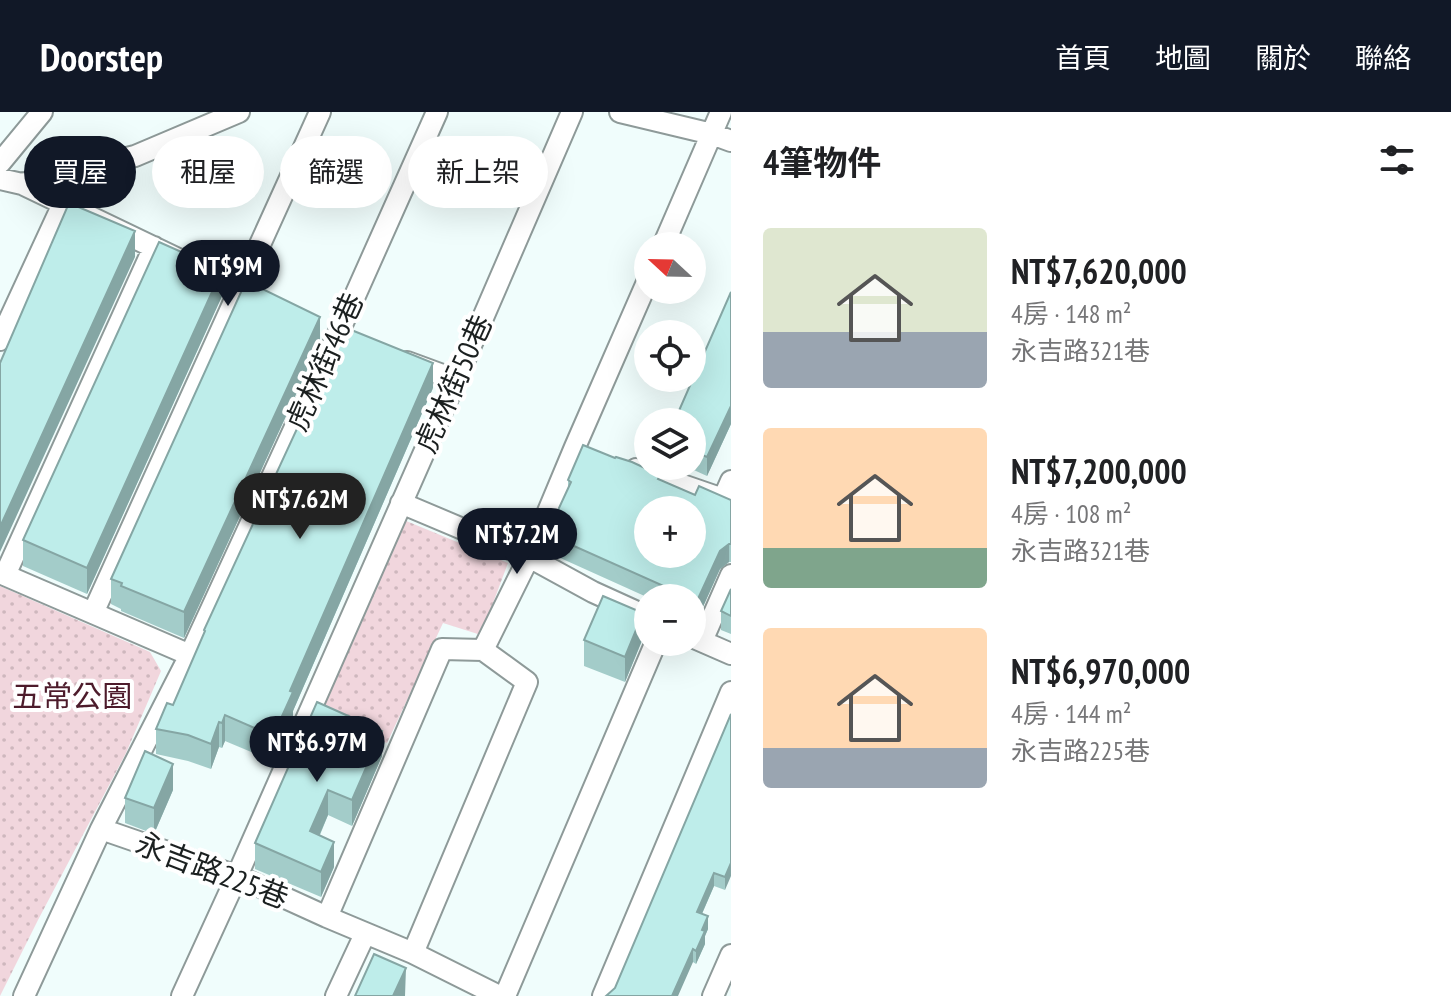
<!DOCTYPE html>
<html lang="zh-TW">
<meta charset="utf-8">
<style>
body{margin:0;font-family:"PT Sans Narrow","Noto Sans TC",sans-serif;background:#f6f6f6;color:#202124;height:100vh;display:flex;flex-direction:column;font-size:30px;white-space:nowrap}
*{box-sizing:border-box;margin:0}
p{font-size:26px;color:#757577}
.icon{flex:none;width:44px;height:44px;fill:none;stroke:currentColor;stroke-width:2;stroke-linecap:round;stroke-linejoin:round}
.map{position:relative;flex:1;overflow:hidden}
.side{display:flex;flex-direction:column;background:#fff;width:720px}
.side>*{flex:none}
.banner{position:absolute;left:24px;top:24px;width:586px;height:72px;display:flex;gap:16px}
.needle{width:52px;rotate:292deg}
.controls{position:absolute;left:634px;top:120px;display:grid;gap:16px}
.controls a{display:grid;place-items:center;width:72px;height:72px;border-radius:50%;background:#fff;box-shadow:0 8px 32px #0002;font-size:40px}
.price{position:absolute;translate:-50% -68px;padding:0 18px;border-radius:28px;background:#111827;color:#fff;font-size:26px;line-height:52px;filter:drop-shadow(0 2px 4px #0008)}
.price::after{content:'';position:absolute;left:50%;top:48px;width:24px;height:18px;margin-left:-12px;background:inherit;clip-path:polygon(0 0,100% 0,50% 100%)}
.price.on{background:#222;color:#fff}
ul{padding:0;list-style:none}
li{display:flex;align-items:center;gap:24px;height:200px;padding:0 32px}
li span{display:grid;place-items:center;flex:none;width:224px;height:160px;border-radius:8px;color:#555}
li>.icon{margin-inline-start:auto}
span .icon{width:96px;height:96px;fill:#fffc;stroke-width:1}
li b{font-size:34px}
h2{display:flex;justify-content:space-between;align-items:center;height:96px;padding:0 32px;font-size:34px}
.chip{padding:0 28px;border-radius:36px;background:#fff;box-shadow:0 8px 32px #0002;font-size:28px;line-height:72px}
.chip.on{background:#111827;color:#fff}
header{display:flex;align-items:center;gap:48px;box-sizing:border-box;height:112px;padding:0 40px;background:#111827;color:#fff}
header strong{font-size:38px}
nav{display:flex;gap:44px;margin-inline-start:auto;font-size:28px}
main{display:flex;flex:1;min-height:0}
.map>svg:first-child{display:block}
.park{fill:url(#park-dots)}
.lines{fill:none;stroke-linecap:round;stroke-linejoin:round}
.minor-casing{stroke:#8e9a99;stroke-width:24}
.minor{stroke:#fff;stroke-width:20}
.wall{fill:#a3ccc9}
.shaded-wall{fill:#85a6a4}
.building{fill:#beedea;stroke:#85a6a4;stroke-width:2;fill-rule:evenodd}
.labels{text-anchor:middle;stroke-width:8;stroke-linejoin:round;paint-order:stroke}
.street-label{font-size:30px;fill:#1b2020;stroke:#fff}
.park-label{font-size:30px;fill:#4d1b2b;stroke:#fff}
</style>
<header>
<strong>Doorstep</strong>
<nav><a>首頁</a><a>地圖</a><a>關於</a><a>聯絡</a></nav>
</header>
<main>
<div class="map">
<svg width="731" height="884" viewBox="0 0 731 884">
<defs>
<pattern id="park-dots" width="8" height="8" patternUnits="userSpaceOnUse" patternTransform="scale(2)"><rect width="8" height="8" fill="#f1d6dd"/><path d="M2 2h.1M6 6h.1" fill="none" stroke="#ceb7bd" stroke-width="1.8" stroke-linecap="round"/></pattern>
</defs>
<rect width="100%" height="100%" fill="#f0fdfc"/>
<!-- park -->
<path class="park" d="M399 406 508 451 481 523 443 511 387 631 315 601Z
M0 474 150 540 161 559 126 641 38 808 0 884Z"/>
<g class="lines">
<!-- minor casing -->
<g class="minor-casing">
<path id="minor" d="M620 0 712 22 731 29
M0 51 42 0
M0 67 22 72 135 44 239 0
M22 72 253 183
M663 134 721 0
M0 228 63 92
M407 250 456 268
M636 357 723 387 731 369
M401 391 529 445 593 480 648 505
M0 461 190 543
M5 463 154 135
M93 501 320 0
M692 525 731 542
M702 529 731 463
M101 717 237 764 327 805 413 841 499 884
M327 805 442 537 483 538 529 445 575 335 648 168
M413 841 527 570 483 538
M24 884 101 717 190 543 337 224 437 0
M182 884 237 764 456 268 572 0
M336 884 365 822
M505 884 656 530
M603 884 731 580
M713 884 731 843"/>
</g>
<!-- minor -->
<use href="#minor" class="minor"/>
</g>
<!-- wall -->
<path class="wall" d="M731 180V312L707 364 685 354H692V310Z
M222 184 87 482 23 454V428Z
M320 230 184 526 121 499V497L111 492V467Z
M433 276 293 599V606L273 649 225 629 222 636 219 635 211 657 188 649 156 642V617L173 593 204 522V518Z
M568 368H660L695 383 731 388V450H729L720 457 697 508 692 505V486H649L547 440V422L568 377Z
M731 477V522L721 518V499Z
M643 526 625 570 584 554V528Z
M317 590 382 644 352 714 328 703 320 723 334 755 321 785 255 757V731Z
M731 602 725 778 714 774 702 802 708 817 705 824V832L696 852 693 850 615 876Z
M173 678 154 722 125 711V686Z"/>
<!-- shaded-wall -->
<path class="shaded-wall" d="M135 119V145L0 440V415Z
M222 158V184L87 482V456Z
M320 205V230L184 526V500Z
M433 251V276L293 599V606L273 649V624L290 579Z
M731 294V312L707 364V345Z
M729 432V450L720 457 697 508V489L720 439Z
M643 501V526L625 570V545Z
M225 603V629L222 636V611Z
M219 610V635L211 657V632Z
M382 619V644L352 714V688Z
M173 652V678L154 722V696Z
M328 678V703L310 745V719Z
M334 730V755L321 785V760Z
M731 751V764L725 778V765Z
M714 761V774L697 813V800Z
M708 804V817L705 824V832L696 852V839L702 818Z
M693 837V850L678 884H672Z
M406 856 405 884H393Z"/>
<!-- building -->
<path class="building" d="M69 91 135 119 0 415V251Z
M159 130 222 158 87 456 23 428Z
M246 169 320 205 184 500 121 474 122 471 111 467Z
M731 180V294L707 345 692 339V310H674Z
M344 215 433 251 290 579 293 580 273 624 225 603 222 611 219 610 211 632 188 623 156 617 167 591 173 593 205 519 204 518Z
M583 333 615 346 616 345 632 350 660 363 658 367 695 383 699 374 731 388V432H729L720 439 697 489 547 422 571 370 568 368ZM648 398H692V442H648Z
M731 477V504L721 499Z
M603 484 643 501 625 545 584 528Z
M317 590 382 619 352 688 328 678 310 719 334 730 321 760 255 731Z
M731 602V751L725 765 714 761 697 800 708 804 702 818 705 819 696 839 693 837 672 884H606L615 876Z
M145 639 173 652 154 696 125 686Z
M374 842 406 856 393 884H355Z"/>
<g class="labels">
<!-- street labels -->
<g class="street-label">
<text transform="translate(325 250) rotate(-66)" y="10">虎林街46巷</text>
<text transform="translate(454 272) rotate(-66)" y="10">虎林街50巷</text>
<text transform="translate(212 759) rotate(21)" y="10">永吉路225巷</text>
</g>
<!-- park labels -->
<g class="park-label">
<text x="72" y="595">五常公園</text>
</g>
</g>
</svg>
<div class="controls">
<a><svg class="needle" viewBox="-14 -14 28 28"><path d="M0-13l5 13h-10z" fill="#e53935"/><path d="M0 13l5-13h-10z" fill="#757577"/></svg></a>
<a><svg class="icon" aria-label="locate" viewBox="0 0 24 24"><circle cx="12" cy="12" r="6"/><path d="M12 2v4M12 18v4M2 12h4M18 12h4"/></svg></a>
<a><svg class="icon" aria-label="layers" viewBox="0 0 24 24"><path d="M12 4l9 5-9 5-9-5zM3 14l9 5 9-5"/></svg></a>
<a>+</a>
<a>−</a>
</div>
<b class="price" style="left:228px;top:196px">NT$9M</b>
<b class="price on" style="left:300px;top:429px">NT$7.62M</b>
<b class="price" style="left:517px;top:464px">NT$7.2M</b>
<b class="price" style="left:317px;top:672px">NT$6.97M</b>
<div class="banner">
<a class="chip on">買屋</a>
<a class="chip">租屋</a>
<a class="chip">篩選</a>
<a class="chip">新上架</a>
</div>
</div>
<section class="side">
<h2>4筆物件<svg class="icon" aria-label="filters" viewBox="0 0 24 24"><path d="M4 7h16M4 17h16"/><circle cx="9" cy="7" r="2"/><circle cx="15" cy="17" r="2"/></svg></h2>
<ul>
<li><span style="background:linear-gradient(#dfe7d0 65%,#9aa5b1 0)"><svg class="icon" aria-label="home" viewBox="0 0 24 24"><path d="M3 11l9-7 9 7M6 9v11h12V9"/></svg></span><div><b>NT$7,620,000</b><p>4房 · 148 m²</p><p>永吉路321巷</p></div></li>
<li><span style="background:linear-gradient(#ffd9b3 75%,#7fa58c 0)"><svg class="icon" aria-label="home" viewBox="0 0 24 24"><path d="M3 11l9-7 9 7M6 9v11h12V9"/></svg></span><div><b>NT$7,200,000</b><p>4房 · 108 m²</p><p>永吉路321巷</p></div></li>
<li><span style="background:linear-gradient(#ffd9b3 75%,#9aa5b1 0)"><svg class="icon" aria-label="home" viewBox="0 0 24 24"><path d="M3 11l9-7 9 7M6 9v11h12V9"/></svg></span><div><b>NT$6,970,000</b><p>4房 · 144 m²</p><p>永吉路225巷</p></div></li>
</ul>
</section>
</main>
